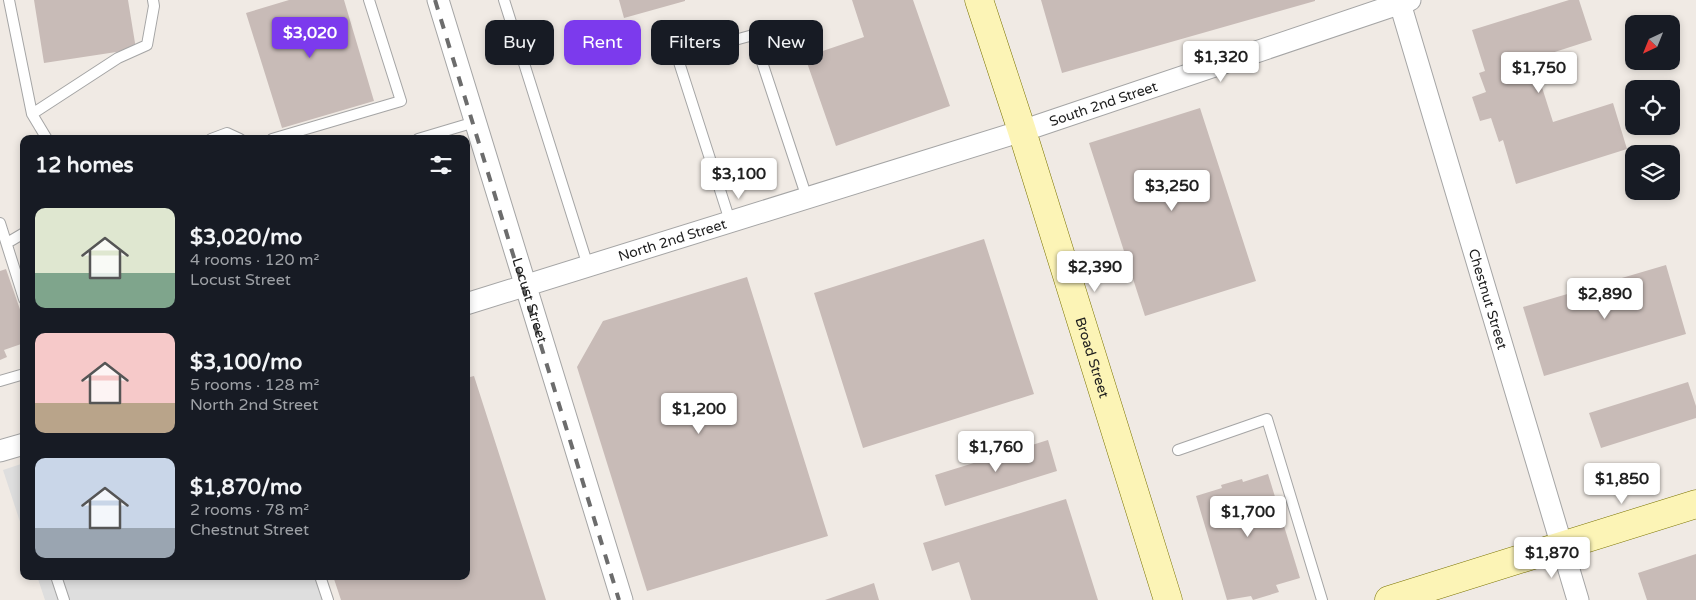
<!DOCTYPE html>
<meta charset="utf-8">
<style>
body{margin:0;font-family:"Varela Round",sans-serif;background:#20242c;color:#f1f3f6;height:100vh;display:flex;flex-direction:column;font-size:19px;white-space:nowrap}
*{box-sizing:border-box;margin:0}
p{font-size:16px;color:#9ea1a6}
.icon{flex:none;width:28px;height:28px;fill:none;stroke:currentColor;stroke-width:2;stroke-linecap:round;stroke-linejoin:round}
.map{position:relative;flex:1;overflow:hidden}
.sheet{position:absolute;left:20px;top:135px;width:450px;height:445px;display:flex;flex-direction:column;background:#171b24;border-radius:10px;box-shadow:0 2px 8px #0003}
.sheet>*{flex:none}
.top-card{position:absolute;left:485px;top:20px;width:475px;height:45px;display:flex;gap:10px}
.needle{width:32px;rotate:223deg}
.fabs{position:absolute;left:1625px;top:15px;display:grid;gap:10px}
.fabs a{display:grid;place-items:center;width:55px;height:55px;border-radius:10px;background:#171b24;box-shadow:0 2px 8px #0003;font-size:25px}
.price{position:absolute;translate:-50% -42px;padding:0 11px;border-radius:5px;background:#fff;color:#222;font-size:16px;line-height:32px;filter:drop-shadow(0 1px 2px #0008)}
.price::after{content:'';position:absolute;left:50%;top:30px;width:15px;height:11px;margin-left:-8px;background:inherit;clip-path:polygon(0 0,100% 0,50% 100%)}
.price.active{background:#7c3aed;color:#fff}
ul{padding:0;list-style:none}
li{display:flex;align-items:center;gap:15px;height:125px;padding:0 15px}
li span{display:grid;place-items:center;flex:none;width:140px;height:100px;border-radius:10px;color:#555}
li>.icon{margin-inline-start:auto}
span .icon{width:60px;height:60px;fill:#fffc;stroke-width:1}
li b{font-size:21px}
h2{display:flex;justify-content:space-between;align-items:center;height:60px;padding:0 15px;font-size:21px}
.tag{padding:0 18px;border-radius:10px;background:#171b24;box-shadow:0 2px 8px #0003;font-size:18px;line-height:45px}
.tag.active{background:#7c3aed;color:#fff}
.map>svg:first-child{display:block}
.parking{fill:#dedede}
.building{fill:#c8bbb7}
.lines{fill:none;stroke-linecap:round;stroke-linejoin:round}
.service-casing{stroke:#a5a5a5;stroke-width:12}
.minor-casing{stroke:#a5a5a5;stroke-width:23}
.secondary-casing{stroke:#7a7301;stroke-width:29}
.service{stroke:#fff;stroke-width:10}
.minor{stroke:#fff;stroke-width:21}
.secondary{stroke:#fcf4b6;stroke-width:28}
.rail{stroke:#6c6c6c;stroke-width:4;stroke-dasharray:10 10;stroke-linecap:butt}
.labels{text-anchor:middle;stroke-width:4;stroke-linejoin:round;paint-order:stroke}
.street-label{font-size:14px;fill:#1e1e1e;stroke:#fff}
</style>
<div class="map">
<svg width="1696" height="600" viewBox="0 0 1696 600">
<rect width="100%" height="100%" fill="#f0eae4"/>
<!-- parking -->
<path class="parking" d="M24 463V534L3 470Z
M37 576H317L324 600H45Z"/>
<!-- building -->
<path class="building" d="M34 0H128L136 49 44 63Z
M289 0H344L374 101 282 128 246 13Z
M619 0H685V1L624 18Z
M852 0H913L950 106 836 146 805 57 864 37Z
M1041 0H1315V1L1062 73Z
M1569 0H1579L1592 40 1533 59 1553 122 1613 103 1627 149 1516 184 1503 140 1499 142 1491 118 1480 121 1472 97 1486 92 1479 73 1485 71 1472 30Z
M1200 108 1256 281 1145 316 1089 143Z
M984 239 1034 394 863 448 814 293Z
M1666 265 1686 334 1544 376 1523 307Z
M6 269 24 321V343L4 350 7 357 0 360V271Z
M747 277 828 536 647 591 577 367 603 321Z
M474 376 546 600H341L333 576H466V378Z
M1688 382 1696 406V418L1601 448 1589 413Z
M1048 440 1057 471 945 506 935 475Z
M1268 474 1300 578 1276 585 1279 592 1253 600 1251 596 1227 600 1196 496 1222 488 1221 485 1242 479 1243 482Z
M1066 499 1098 600H971L959 562 932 571 923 543Z
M1696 554V600H1647L1638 573Z
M874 583 879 600H825Z"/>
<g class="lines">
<!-- service casing -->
<g class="service-casing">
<path id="service" d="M9 0 32 114 47 139
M504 0 588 266
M32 114 118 58 147 45 154 6 153 0
M211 139 227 133 240 139
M272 139 401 101 369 0
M418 139 475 122
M730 221 677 56 753 35 807 198
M0 223 24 299
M7 243 24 233
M0 381 24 374
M1178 450 1267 419 1322 600
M56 576 64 600
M320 576 328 600"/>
</g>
<!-- minor casing -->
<g class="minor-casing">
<g id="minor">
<path id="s1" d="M438 0 622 600"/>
<path id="s2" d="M1399 0 1578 600"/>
<path id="s3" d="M466 304 1022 131 1410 0"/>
<path d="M0 451 24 444"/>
</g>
</g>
<!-- secondary casing -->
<g class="secondary-casing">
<g id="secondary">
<path id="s4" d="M979 0 1022 131 1168 600"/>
<path d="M1389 600 1696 504"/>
</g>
</g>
<!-- service -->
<use href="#service" class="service"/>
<!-- minor -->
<use href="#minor" class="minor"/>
<!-- secondary -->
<use href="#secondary" class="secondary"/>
<!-- rail -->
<path class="rail" d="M435 0 619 600"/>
</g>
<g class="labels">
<!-- street labels -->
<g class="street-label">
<text dy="5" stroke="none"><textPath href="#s3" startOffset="668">South 2nd Street</textPath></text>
<text dy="5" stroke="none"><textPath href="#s3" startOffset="216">North 2nd Street</textPath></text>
<text dy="5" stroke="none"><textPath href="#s1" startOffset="314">Locust Street</textPath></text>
<text dy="5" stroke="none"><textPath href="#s2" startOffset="312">Chestnut Street</textPath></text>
<text dy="5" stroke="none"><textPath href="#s4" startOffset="375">Broad Street</textPath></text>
</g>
</g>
</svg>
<div class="fabs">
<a><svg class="needle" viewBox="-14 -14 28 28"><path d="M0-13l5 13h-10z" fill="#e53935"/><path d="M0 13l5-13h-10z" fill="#9ea1a6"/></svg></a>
<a><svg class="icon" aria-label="locate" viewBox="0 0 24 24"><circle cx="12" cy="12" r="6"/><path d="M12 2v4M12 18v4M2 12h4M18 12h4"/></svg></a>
<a><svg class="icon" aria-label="layers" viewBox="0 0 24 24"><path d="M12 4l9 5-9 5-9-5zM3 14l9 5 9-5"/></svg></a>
</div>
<b class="price active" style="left:310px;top:59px">$3,020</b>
<b class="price" style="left:1221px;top:83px">$1,320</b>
<b class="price" style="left:1539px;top:94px">$1,750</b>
<b class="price" style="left:739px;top:200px">$3,100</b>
<b class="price" style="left:1172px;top:212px">$3,250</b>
<b class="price" style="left:1095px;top:293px">$2,390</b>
<b class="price" style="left:1605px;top:320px">$2,890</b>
<b class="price" style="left:699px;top:435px">$1,200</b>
<b class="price" style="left:996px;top:473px">$1,760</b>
<b class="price" style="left:1622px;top:505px">$1,850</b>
<b class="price" style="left:1248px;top:538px">$1,700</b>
<b class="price" style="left:1552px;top:579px">$1,870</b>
<div class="top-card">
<a class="tag">Buy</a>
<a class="tag active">Rent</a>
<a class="tag">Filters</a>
<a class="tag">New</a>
</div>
<section class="sheet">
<h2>12 homes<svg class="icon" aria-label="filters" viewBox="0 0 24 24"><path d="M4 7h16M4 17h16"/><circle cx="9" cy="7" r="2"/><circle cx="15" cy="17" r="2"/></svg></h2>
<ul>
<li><span style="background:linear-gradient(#dfe7d0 65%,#7fa58c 0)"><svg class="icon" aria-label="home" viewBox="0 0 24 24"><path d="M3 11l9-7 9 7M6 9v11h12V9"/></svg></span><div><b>$3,020/mo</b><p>4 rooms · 120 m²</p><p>Locust Street</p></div></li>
<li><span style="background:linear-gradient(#f6c9c9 70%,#b9a48a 0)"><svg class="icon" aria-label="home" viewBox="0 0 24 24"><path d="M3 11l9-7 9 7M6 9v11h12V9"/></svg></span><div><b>$3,100/mo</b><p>5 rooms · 128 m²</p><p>North 2nd Street</p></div></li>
<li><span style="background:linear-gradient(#c9d6e8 70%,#9aa5b1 0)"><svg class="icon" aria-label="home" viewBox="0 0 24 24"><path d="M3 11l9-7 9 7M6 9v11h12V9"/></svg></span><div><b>$1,870/mo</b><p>2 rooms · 78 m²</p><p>Chestnut Street</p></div></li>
</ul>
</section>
</div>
